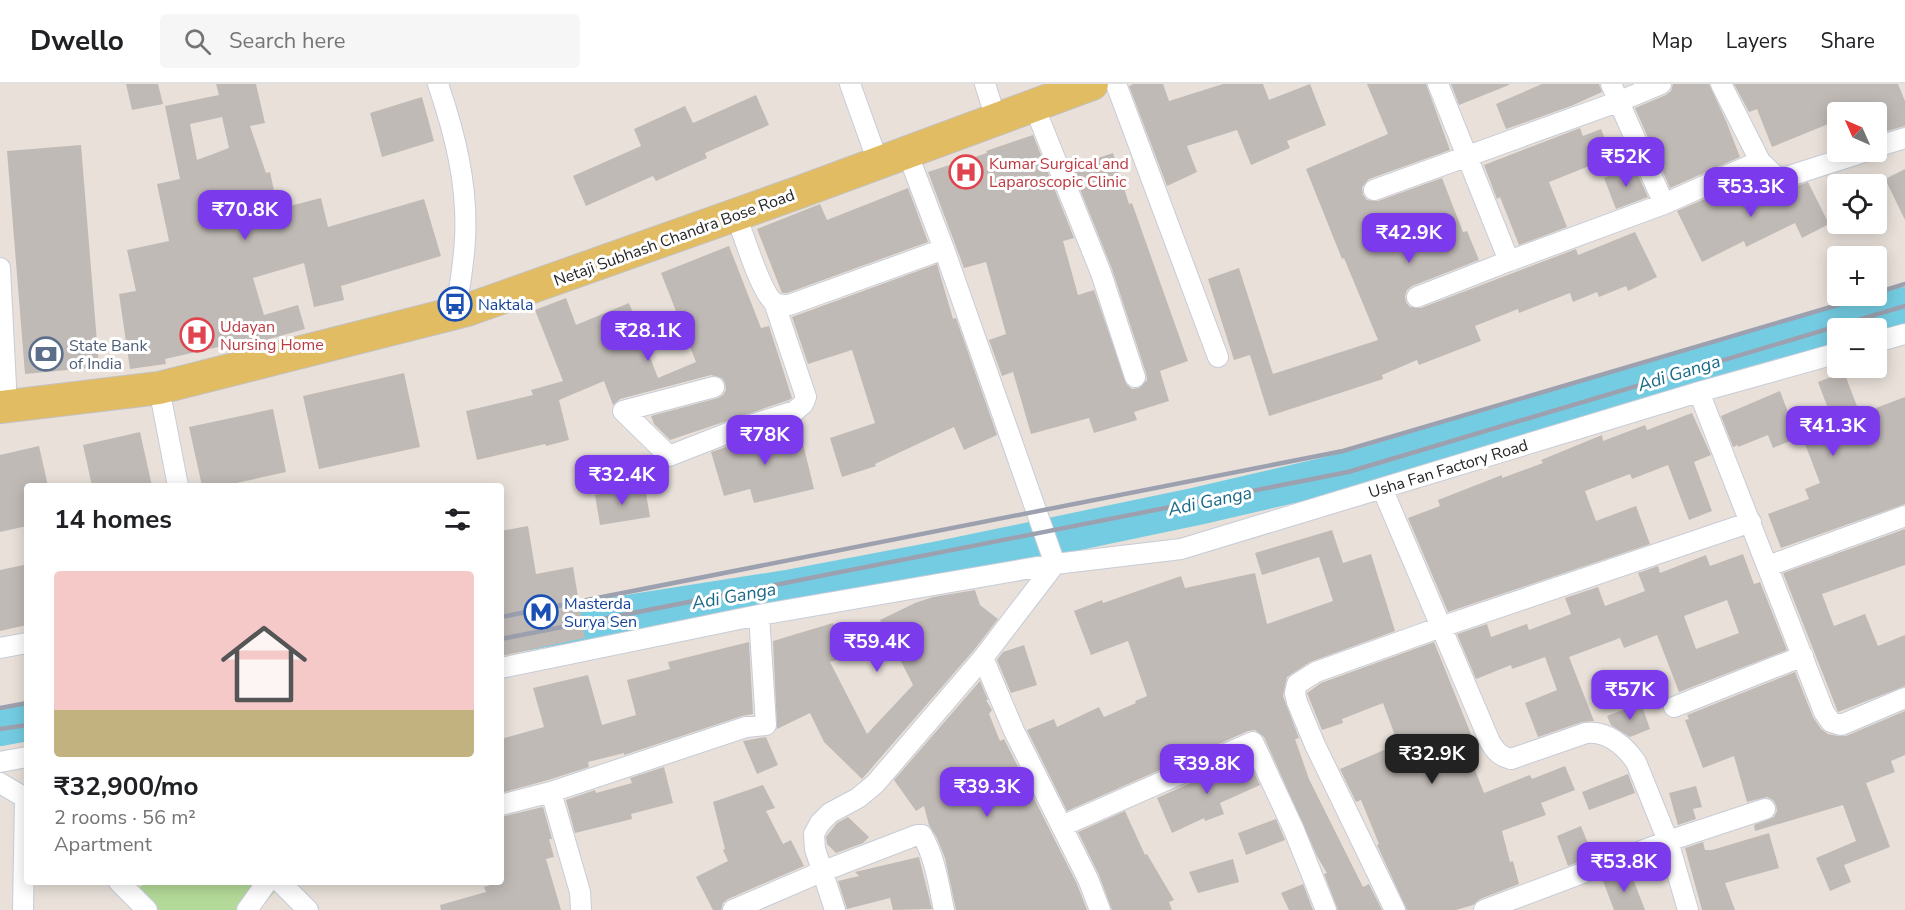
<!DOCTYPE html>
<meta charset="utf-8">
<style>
body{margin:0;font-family:"Nunito Sans",sans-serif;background:#f6f6f6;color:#202124;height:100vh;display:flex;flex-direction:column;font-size:22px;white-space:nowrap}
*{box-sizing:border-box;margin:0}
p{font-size:20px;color:#757577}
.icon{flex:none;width:33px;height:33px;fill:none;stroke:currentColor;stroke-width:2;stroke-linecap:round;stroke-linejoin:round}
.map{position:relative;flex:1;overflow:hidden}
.side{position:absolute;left:24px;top:399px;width:480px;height:402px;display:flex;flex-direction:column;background:#fff;border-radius:6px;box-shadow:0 3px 15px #0003}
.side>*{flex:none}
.needle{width:39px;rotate:315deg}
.fabs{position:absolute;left:1827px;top:18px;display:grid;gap:12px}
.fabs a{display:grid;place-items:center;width:60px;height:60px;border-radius:6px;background:#fff;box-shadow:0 3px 15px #0003;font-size:30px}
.price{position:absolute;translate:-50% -51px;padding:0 14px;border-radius:12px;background:#7c3aed;color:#fff;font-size:20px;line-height:39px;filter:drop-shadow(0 2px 3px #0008)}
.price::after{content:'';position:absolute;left:50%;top:36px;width:18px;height:14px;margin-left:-9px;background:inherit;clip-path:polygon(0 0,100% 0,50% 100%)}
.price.selected{background:#222;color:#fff}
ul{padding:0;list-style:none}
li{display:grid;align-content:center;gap:12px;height:318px;padding:0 30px}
li span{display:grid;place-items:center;height:186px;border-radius:6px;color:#555}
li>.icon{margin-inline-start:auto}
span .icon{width:108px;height:108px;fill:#fffc;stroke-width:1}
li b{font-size:26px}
h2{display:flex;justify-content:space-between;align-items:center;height:72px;padding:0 30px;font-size:26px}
header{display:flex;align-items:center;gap:36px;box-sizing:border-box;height:84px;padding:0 30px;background:#fff;border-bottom:2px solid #e0e0e0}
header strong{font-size:28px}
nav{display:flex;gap:33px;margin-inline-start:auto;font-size:21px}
.search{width:420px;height:54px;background:#f6f6f6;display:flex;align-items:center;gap:15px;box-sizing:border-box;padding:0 21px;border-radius:6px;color:#757577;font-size:22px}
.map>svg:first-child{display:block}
.green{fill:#b4da99}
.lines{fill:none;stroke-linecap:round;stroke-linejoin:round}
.river{stroke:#74cce2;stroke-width:38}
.building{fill:#c0bab6;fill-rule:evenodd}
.street-casing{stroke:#c7ccd7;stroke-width:22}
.primary-casing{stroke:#c2c2c2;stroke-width:34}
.street{stroke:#fff;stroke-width:20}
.primary{stroke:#e2bc63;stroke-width:32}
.rail{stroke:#9da1af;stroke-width:4.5}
.labels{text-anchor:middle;stroke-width:6;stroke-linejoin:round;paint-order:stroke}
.health-label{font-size:16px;fill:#be3a42;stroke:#fff;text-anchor:start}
.street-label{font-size:16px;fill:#262626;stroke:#fff}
.transit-label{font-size:16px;fill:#164399;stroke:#fff;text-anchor:start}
.service-label{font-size:16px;fill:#4e5e75;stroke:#fff;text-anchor:start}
.water-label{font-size:18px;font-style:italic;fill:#196a88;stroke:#fff}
</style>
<header>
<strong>Dwello</strong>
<div class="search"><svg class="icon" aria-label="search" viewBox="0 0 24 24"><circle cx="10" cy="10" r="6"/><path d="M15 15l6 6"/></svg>Search here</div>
<nav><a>Map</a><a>Layers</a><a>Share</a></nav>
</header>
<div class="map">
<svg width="1905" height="826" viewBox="0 0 1905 826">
<rect width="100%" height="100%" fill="#e8e0d9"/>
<!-- green -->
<path class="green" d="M146 798H273L279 804 257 826H156L137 806Z"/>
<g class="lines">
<!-- river -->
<path class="river" d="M501 552 602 534 793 504 935 477 1198 422 1361 384 1573 319 1905 222
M0 643 27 638"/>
</g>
<!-- building -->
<path class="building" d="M126 0H158L163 20 132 26Z
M216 0H256L265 39 250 42 266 89 270 88 278 125 321 114 328 143 424 115 441 172 341 202 344 216 314 223 304 179 253 194 264 231 298 221 305 245 237 264 236 259 165 275 166 280 130 285 119 210 136 207 127 166 169 157 157 100 180 95 165 22 219 11ZM222 33 229 64 197 76 190 40Z
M1133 0H1163L1169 17 1223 0H1263L1269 16 1310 0 1326 41 1287 57 1290 64 1251 81 1237 46 1187 62 1197 88 1167 102 1129 2Z
M1367 0H1426L1450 66 1369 95 1362 103 1363 111 1367 116 1378 117 1442 94 1463 148 1467 147 1479 176 1412 202 1407 206 1405 212 1406 218 1410 223 1421 224 1576 165 1578 171 1635 148 1657 193 1628 207 1626 202 1599 213 1597 208 1573 218 1570 209 1519 229 1518 225 1475 242 1481 257 1419 281 1417 276 1382 291 1383 295 1269 332 1250 271 1234 276 1208 195 1239 184 1273 290 1378 256 1344 174 1342 175 1306 85 1388 50Z
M1451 0H1509V1L1459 21Z
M1542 0H1599L1602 8 1571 22 1506 45 1496 20Z
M1673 0H1709L1726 37 1740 73 1670 104 1635 24 1666 11 1671 7Z
M1734 0H1898L1905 17V42L1876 50V28H1838V36L1772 63 1757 25 1749 28Z
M756 11 769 41 705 69 707 74 656 97 653 92 586 122 573 92 641 62 634 45 685 22 693 39Z
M422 13 434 57 382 73 370 29Z
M1580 44 1583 52 1601 45 1612 73 1549 98 1567 143 1519 161 1500 113 1497 115 1484 81Z
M1033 51 1074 154 1063 157 1078 211 1094 206 1127 301 1132 305 1139 304 1147 296 1146 289 1112 185 1071 83 1113 69 1129 120 1132 119 1188 277 1160 287 1169 317 1134 328 1137 336 1094 349 1089 334 1031 350 1013 288 1002 292 989 256 1006 250 986 178 964 184 928 88 987 69 986 67Z
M81 61 99 283 25 290 7 67Z
M1634 82 1648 113 1616 125 1604 94Z
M1905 85V136L1885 95Z
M1808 98 1829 140 1802 154 1795 139 1746 163 1744 157 1702 178 1677 127 1714 111 1719 121 1765 99 1779 105 1786 106Z
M908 104 928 158 787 209H782L757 145 820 120 827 136Z
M729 162 761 244 769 242 792 314 789 316 670 356 654 340 651 332 718 314 723 311 726 306 725 299 722 294 711 291 620 315 613 321 604 297 559 316 569 356 546 362 545 360 477 376 466 327 533 311 531 306 563 297 535 226 566 214 576 241 629 219 658 294 696 278 661 189Z
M937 180 953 235 956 234 997 351 964 366 954 343 875 380 876 382 842 393 830 354 875 339 852 266 808 280 792 233Z
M1844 288 1860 330 1905 313V420L1781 464 1768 430 1809 415 1805 405 1820 399 1802 352 1773 364 1768 351 1738 363V361L1733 363 1721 332 1780 307 1791 336 1827 322 1818 298Z
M404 289 420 363 319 385 303 312Z
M273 325 286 388 223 402H202L189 343Z
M1692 329 1711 371 1694 378 1712 427 1689 436 1668 381 1632 395 1630 390 1585 407 1596 437 1636 422 1650 460 1448 528 1408 434 1440 422 1438 416 1502 391V394L1543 379 1541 376 1602 351 1603 357 1645 341 1647 346Z
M798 339 814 405 754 419 750 405 724 412 711 368Z
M140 348 152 402H92L83 361Z
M39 362 48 402H27V442L0 448V371Z
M645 403 650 433 600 441 595 411Z
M528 442 536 490 573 483 585 554 501 572V447Z
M1905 445V481L1822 510 1834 542 1865 530 1878 562 1905 551V602L1838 628 1783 489Z
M1332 446 1343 479 1371 470 1395 547 1310 578 1287 593 1283 612 1299 654 1295 655 1309 695 1363 803 1369 800 1382 826H1338L1324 790 1327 789 1317 772 1264 653 1255 646 1248 647 1067 727 1027 646 1054 635 1057 643 1099 623 1104 633 1136 619 1135 617 1147 612 1128 557 1091 571 1074 527 1102 516 1103 519 1181 492 1185 504 1255 489 1267 540 1333 517 1319 473 1262 491 1255 469Z
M1743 470 1754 500 1760 498 1787 566 1679 608 1657 551 1624 564 1620 554 1569 573 1594 637 1582 638 1538 653 1525 619 1557 606 1545 573 1512 585 1511 581 1476 595 1457 550 1487 540 1491 553 1527 540 1529 546 1571 530 1565 514 1598 503 1605 522 1645 507 1638 489 1658 482 1660 489 1706 471 1710 482ZM1727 516 1739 549 1696 565 1684 532Z
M24 481 27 496V541L0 547V486Z
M975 506 980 521 998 535 974 566 862 695 824 658 810 629 777 645 773 557 833 539 844 574 830 578 867 650 913 601 880 536 915 519 933 513Z
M749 558 753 630 742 632 624 671V669L588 678 589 683 548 696 501 709V655L544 643 533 604 588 591 602 641 636 631 627 596 670 585 668 578Z
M1434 558 1479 670 1470 673 1484 709 1530 691 1532 695 1565 682 1575 706 1541 719 1546 731 1502 747 1510 778 1513 777 1519 800 1480 815 1473 821 1456 826H1407L1377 761 1379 760 1361 716 1356 718 1340 685 1398 660 1383 619 1342 635 1343 639 1322 646 1307 609 1321 599Z
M1024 561 1037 601 1011 609 997 576 1003 568Z
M1795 588 1813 633 1821 645 1828 650 1838 652H1846L1905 627V671L1891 677 1895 688 1866 699 1890 763 1844 781 1851 798 1830 807 1816 774 1856 757 1843 721 1755 747 1754 741 1774 733 1777 727 1776 721 1773 716 1767 713 1747 718 1734 672 1703 684 1685 636 1689 635 1687 631Z
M980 597 988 616H986L992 626 989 630 1000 657 1004 655 1077 800 1087 826H956L945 774 937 754 929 741 924 722 916 727 894 696Z
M1641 619 1650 645 1630 653 1611 641 1607 632Z
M766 653 778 681 757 690 743 657Z
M1247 674 1260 701 1220 719 1224 730 1205 737 1204 734 1172 749 1157 714Z
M664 683 673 719 631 730 632 735 575 749 566 716 595 706 596 709 632 699 630 694Z
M1628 690 1635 709 1589 726 1582 708Z
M763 701 775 724 766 727 783 760 791 756 804 782 728 815 723 819 721 826H713L696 793 728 777 723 766 725 765 713 718Z
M1696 702 1702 723 1693 725 1696 735 1678 741 1669 709Z
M543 723 552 755H549L554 773 546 775 561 826H441L440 821 486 808 484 803 501 798V733Z
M1125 727 1145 771 1147 770 1174 816 1169 818 1172 826H1112L1099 791 1078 748Z
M848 733 869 753 863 759 836 769 827 760 826 753 837 739Z
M1276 735 1285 756 1246 771 1238 749Z
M1581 742 1593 772 1568 782 1557 752Z
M1769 749 1779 784 1725 799 1735 826H1702L1685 764 1703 758 1705 766H1712Z
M919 773 932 825 893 826 890 814 847 825 838 797 859 792 855 788Z
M1233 775 1239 798 1198 809 1189 788Z
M1630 787 1645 826H1614L1603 797Z
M1303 800 1313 826H1289L1281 809Z"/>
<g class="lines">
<!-- street casing -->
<g class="street-casing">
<path id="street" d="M438 0C455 50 468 101 465 155 464 179 459 204 456 229
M850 0 878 78
M985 0 996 35
M1116 0 1218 273
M1438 0 1509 177 1664 120 1760 77 1774 91 1783 94 1864 68
M1611 0 1664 120
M1721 0 1760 77
M1034 22 1101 189 1135 293
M1876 63 1905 54
M907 68 944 165 1055 480
M1374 106 1620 17 1661 0
M736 131C743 149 761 210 775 219 779 221 784 221 789 221L944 165
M0 184 7 322
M1417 213 1509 177
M1876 258 1905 250
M714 303 623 327 669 372 738 345 795 327 803 320 806 313 774 218
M159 304 178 402
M1699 308 1824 628 1831 638 1841 641 1905 614
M1382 404 1490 658C1496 668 1500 672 1511 675L1586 649C1607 647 1624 661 1636 678L1668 757 1688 826
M1768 482 1905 432
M0 564 27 559
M983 574 1014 647 1088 795 1100 826
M501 584 759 531 1055 480 1181 465 1699 308 1838 269
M1674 623 1803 572
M0 678 27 673
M0 699 27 715
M551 708 580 808 581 826
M501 721 551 708 746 643 766 641 759 531
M1062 742 1253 658 1294 746 1326 826
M119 798 147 826
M280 798 308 826
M23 826 25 713
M247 826 267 798
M733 826 821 788 917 751H922C935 773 939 802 944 826
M835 826 815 765 814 750 820 739 830 729 858 714 875 700 983 574 1055 480
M1395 826 1315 661 1297 618 1295 609 1297 600 1316 588 1441 543 1751 438
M1484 826 1668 757 1765 725"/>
</g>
<!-- primary casing -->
<g class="primary-casing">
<path id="primary" d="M0 323 159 304 467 226 797 109 1092 0"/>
</g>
<!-- street -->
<use href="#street" class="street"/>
<!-- primary -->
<use href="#primary" class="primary"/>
<!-- rail -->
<path class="rail" d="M1876 209 1905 200
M501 533 1343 367 1868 212
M501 555 1348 388 1905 222
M0 624 27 619
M0 645 27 641"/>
</g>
<!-- icons -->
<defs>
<g id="hospital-ring" transform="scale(1.725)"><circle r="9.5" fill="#fff" stroke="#e0444e" stroke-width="1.5"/><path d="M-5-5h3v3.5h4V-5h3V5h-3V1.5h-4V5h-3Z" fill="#e0444e"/></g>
<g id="bus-ring" transform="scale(1.725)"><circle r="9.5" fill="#fff" stroke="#1a4fb4" stroke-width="1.5"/><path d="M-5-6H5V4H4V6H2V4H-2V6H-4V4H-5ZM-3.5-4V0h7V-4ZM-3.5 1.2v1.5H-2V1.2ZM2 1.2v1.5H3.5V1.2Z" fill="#1a4fb4"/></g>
<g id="bank-ring" transform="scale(1.725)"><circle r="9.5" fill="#fff" stroke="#5c6f8a" stroke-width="1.5"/><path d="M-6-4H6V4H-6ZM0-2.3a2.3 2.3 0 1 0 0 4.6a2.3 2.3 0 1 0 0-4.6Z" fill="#5c6f8a"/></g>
<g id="metro-ring" transform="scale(1.725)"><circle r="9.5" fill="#fff" stroke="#1a4fb4" stroke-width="1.5"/><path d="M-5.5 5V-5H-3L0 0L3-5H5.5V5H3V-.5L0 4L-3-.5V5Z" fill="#1a4fb4"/></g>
</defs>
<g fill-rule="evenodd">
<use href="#hospital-ring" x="966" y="88"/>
<use href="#bus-ring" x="455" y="220"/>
<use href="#hospital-ring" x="197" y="251"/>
<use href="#bank-ring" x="46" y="270"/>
<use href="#metro-ring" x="541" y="528"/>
</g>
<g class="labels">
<!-- health labels -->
<g class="health-label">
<text x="989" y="85">Kumar Surgical and<tspan x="989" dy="18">Laparoscopic Clinic</tspan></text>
<text x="220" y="248">Udayan<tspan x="220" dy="18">Nursing Home</tspan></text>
</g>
<!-- street labels -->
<g class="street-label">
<text transform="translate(674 153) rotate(-20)" y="6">Netaji Subhash Chandra Bose Road</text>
<text transform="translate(1448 384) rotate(-17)" y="6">Usha Fan Factory Road</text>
</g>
<!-- transit labels -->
<g class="transit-label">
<text x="478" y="226">Naktala</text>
<text x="564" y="525">Masterda<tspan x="564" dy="18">Surya Sen</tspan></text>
</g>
<!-- service labels -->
<g class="service-label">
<text x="69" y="267">State Bank<tspan x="69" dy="18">of India</tspan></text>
</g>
<!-- water labels -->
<g class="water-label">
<text transform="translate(1679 289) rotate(-17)" y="6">Adi Ganga</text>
<text transform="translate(1210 417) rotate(-12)" y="6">Adi Ganga</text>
<text transform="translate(734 512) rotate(-10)" y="6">Adi Ganga</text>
</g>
</g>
</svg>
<div class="fabs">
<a><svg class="needle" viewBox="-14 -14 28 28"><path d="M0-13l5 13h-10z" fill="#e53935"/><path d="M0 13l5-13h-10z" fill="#757577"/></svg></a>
<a><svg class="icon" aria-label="locate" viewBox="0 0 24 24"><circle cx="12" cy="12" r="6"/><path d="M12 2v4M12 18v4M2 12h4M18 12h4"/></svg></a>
<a>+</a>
<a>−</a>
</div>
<b class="price" style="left:1626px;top:104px">₹52K</b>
<b class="price" style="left:1751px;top:134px">₹53.3K</b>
<b class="price" style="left:245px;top:157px">₹70.8K</b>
<b class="price" style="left:1409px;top:180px">₹42.9K</b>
<b class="price" style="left:648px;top:278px">₹28.1K</b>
<b class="price" style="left:1833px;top:373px">₹41.3K</b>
<b class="price" style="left:765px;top:382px">₹78K</b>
<b class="price" style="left:622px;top:422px">₹32.4K</b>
<b class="price" style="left:877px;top:589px">₹59.4K</b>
<b class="price" style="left:1630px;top:637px">₹57K</b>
<b class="price selected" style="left:1432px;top:701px">₹32.9K</b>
<b class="price" style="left:1207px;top:711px">₹39.8K</b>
<b class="price" style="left:987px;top:734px">₹39.3K</b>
<b class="price" style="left:1624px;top:809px">₹53.8K</b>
<section class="side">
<h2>14 homes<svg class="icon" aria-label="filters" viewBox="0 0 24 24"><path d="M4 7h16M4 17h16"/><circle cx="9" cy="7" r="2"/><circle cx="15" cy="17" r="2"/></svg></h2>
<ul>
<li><span style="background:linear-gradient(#f6c9c9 75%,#c2b280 0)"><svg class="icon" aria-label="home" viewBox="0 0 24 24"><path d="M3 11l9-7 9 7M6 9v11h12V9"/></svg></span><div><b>₹32,900/mo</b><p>2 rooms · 56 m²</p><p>Apartment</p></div></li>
</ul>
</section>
</div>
